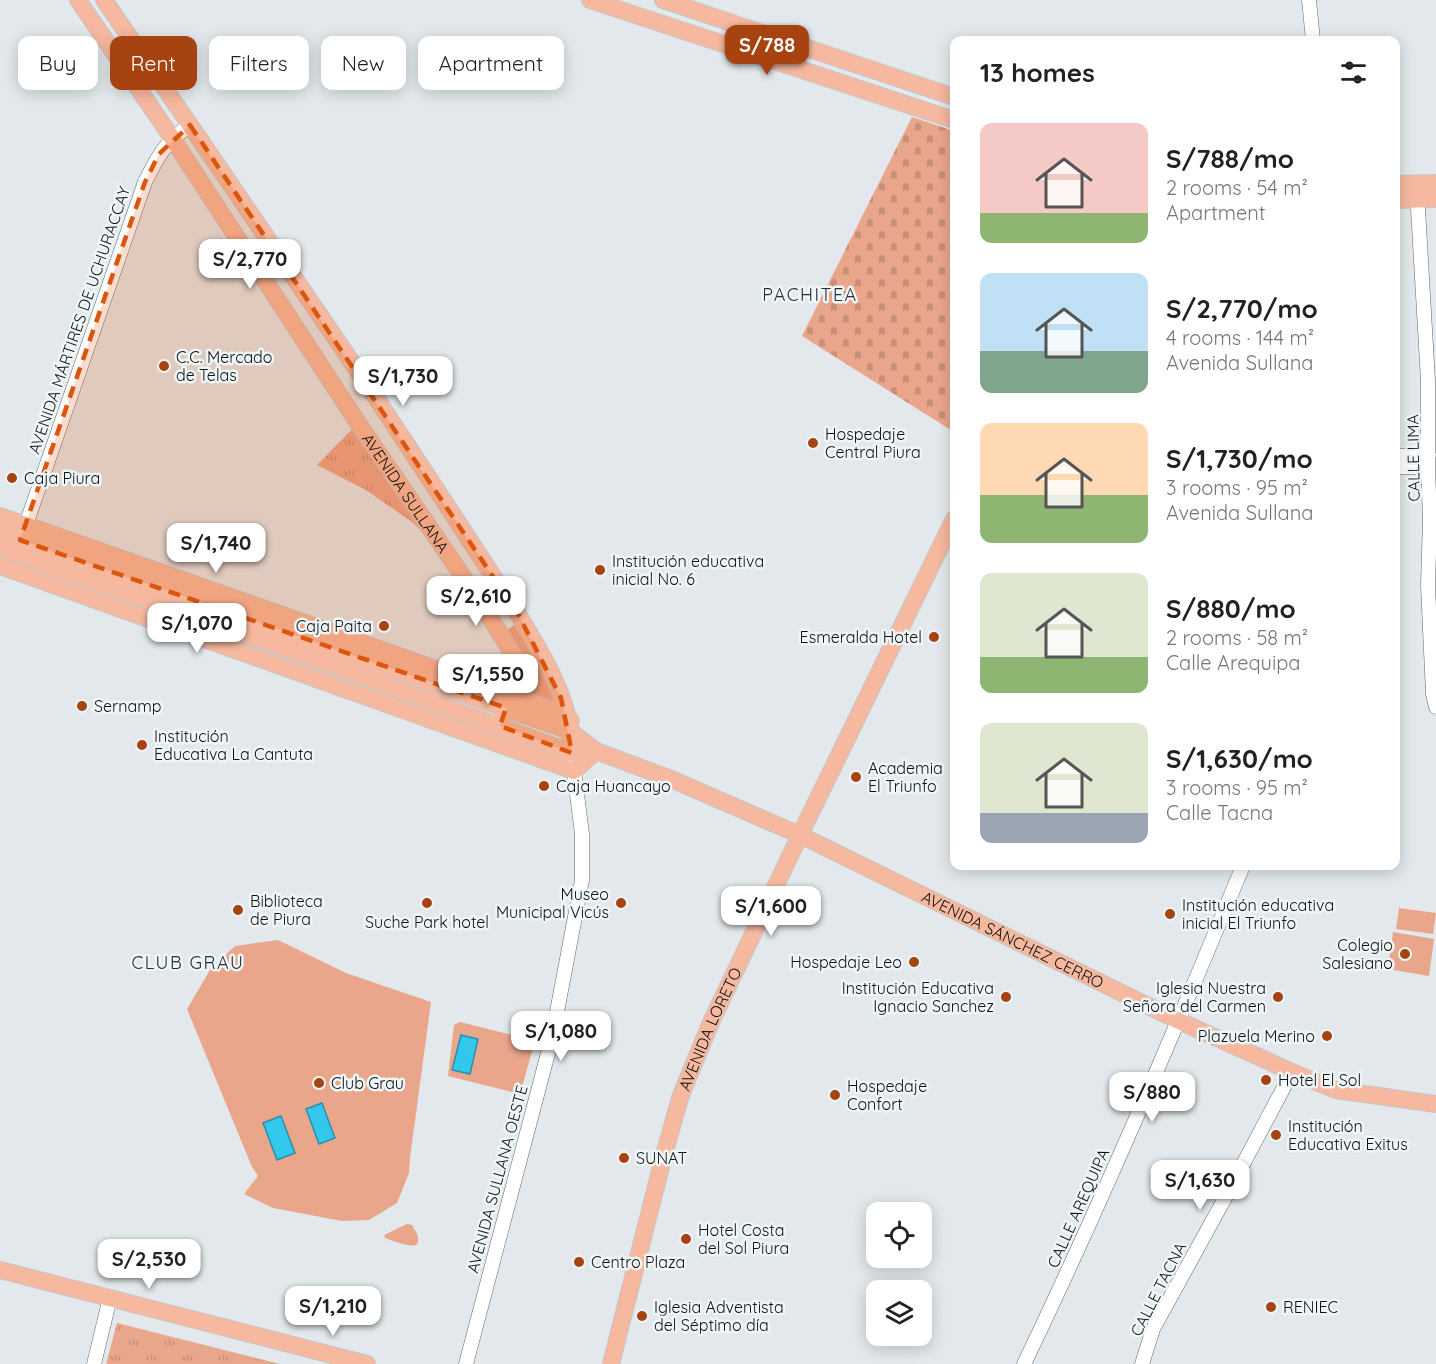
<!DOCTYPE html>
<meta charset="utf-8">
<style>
body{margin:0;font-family:Quicksand,sans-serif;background:#f6f6f6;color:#222;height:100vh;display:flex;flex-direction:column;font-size:22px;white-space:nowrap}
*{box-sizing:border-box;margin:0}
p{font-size:20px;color:#767676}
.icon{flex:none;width:33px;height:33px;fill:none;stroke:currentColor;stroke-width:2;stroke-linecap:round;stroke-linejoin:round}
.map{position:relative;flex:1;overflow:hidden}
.details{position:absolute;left:950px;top:36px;width:450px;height:834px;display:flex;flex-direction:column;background:#fff;border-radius:12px;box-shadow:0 3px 15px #0003}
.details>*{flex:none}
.hud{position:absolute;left:18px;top:36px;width:570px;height:54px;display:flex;gap:12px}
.controls{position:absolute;left:866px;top:1202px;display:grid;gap:12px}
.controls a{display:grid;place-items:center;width:66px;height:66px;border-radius:12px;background:#fff;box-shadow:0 3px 15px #0003;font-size:30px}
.price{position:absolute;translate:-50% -51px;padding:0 14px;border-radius:12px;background:#fff;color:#222;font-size:20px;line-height:39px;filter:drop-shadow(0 2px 3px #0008)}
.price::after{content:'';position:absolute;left:50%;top:36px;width:18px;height:14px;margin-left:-9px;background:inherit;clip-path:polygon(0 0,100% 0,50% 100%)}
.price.active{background:#a74211;color:#fff}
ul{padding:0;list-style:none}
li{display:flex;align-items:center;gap:18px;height:150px;padding:0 30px}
li span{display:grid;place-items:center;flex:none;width:168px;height:120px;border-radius:12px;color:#555}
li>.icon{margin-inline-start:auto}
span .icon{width:72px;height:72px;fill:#fffc;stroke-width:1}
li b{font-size:26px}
h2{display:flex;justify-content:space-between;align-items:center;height:72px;padding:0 30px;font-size:26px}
.pill{padding:0 21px;border-radius:12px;background:#fff;box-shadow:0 3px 15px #0003;font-size:21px;line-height:54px}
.pill.active{background:#a74211;color:#fff}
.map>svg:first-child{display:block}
.green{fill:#eaa68b}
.cemetery{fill:url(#cemetery-stones)}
.park{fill:url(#park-tufts)}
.water{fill:#32c7eb;stroke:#2890aa;stroke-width:1.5}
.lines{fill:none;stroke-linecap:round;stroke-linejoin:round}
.minor-casing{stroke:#63696b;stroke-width:15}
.major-casing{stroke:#c5c6c6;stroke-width:18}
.minor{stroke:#fff;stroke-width:14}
.major{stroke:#f6b89e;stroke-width:16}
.marked{fill:#dd550c;fill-opacity:0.2;stroke:#dd550c;stroke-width:4.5;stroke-dasharray:12 8;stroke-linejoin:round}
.poi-dot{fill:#a74211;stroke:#eff6f8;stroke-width:2}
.labels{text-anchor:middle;stroke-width:5;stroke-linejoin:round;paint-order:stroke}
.street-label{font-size:16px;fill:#0f1112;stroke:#eff6f8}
.poi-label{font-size:16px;fill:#0f1112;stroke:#eff6f8;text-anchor:start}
.neighbourhood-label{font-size:18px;letter-spacing:1.5px;fill:#282d2f;stroke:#eff6f8}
</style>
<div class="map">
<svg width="1436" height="1364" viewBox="0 0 1436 1364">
<defs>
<pattern id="cemetery-stones" width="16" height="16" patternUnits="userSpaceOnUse" patternTransform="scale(1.5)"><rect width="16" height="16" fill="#eaa68b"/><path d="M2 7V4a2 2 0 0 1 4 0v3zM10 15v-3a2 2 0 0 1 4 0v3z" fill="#c88e77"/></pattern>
<pattern id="park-tufts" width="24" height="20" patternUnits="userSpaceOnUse" patternTransform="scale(1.5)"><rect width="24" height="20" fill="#eaa68b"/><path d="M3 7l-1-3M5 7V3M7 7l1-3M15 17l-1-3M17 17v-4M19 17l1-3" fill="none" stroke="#c88e77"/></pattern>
</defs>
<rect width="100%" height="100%" fill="#e2e8eb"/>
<!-- green -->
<path class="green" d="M517 623 558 706 521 692 505 631Z
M1399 908 1436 913 1433 934 1396 929Z
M1393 932 1434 939 1429 976 1388 969Z
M278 940 346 973 431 1002 410 1158 409 1173 397 1203 369 1220 342 1221 273 1208 244 1194 258 1176 252 1167 187 1009 210 970 235 946Z
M460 1022 528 1039 533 1048 520 1094 448 1076 454 1025Z
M407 1224 412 1225C414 1229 418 1234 418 1238 421 1254 392 1240 385 1238L384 1236 386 1234Z"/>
<!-- cemetery -->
<path class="cemetery" d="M912 117 954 131V432L802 336Z"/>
<!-- park -->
<path class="park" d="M358 423 452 560 412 522 366 490 317 465Z
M117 1323 280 1364H281H106Z"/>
<!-- water -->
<path class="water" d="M461 1035 478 1039 470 1074 452 1070Z
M322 1103 335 1138 319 1144 306 1109Z
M281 1116 295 1153 277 1160 263 1123Z"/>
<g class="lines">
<!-- minor casing -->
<g class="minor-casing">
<path id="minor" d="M1309 0 1313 40
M1418 209 1428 381V467L1430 519 1428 586 1433 694 1436 707
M1395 456 1429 455
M1395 467H1428
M23 533 145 182C159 154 165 143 190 125
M94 1364 110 1298
M466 1364 552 1038 582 880V834L573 763
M1024 1364C1103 1200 1174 1033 1243 866
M1142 1364 1153 1329 1225 1198 1292 1072"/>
</g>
<!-- major casing -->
<g class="major-casing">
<g id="major">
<path id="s1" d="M78 0 172 138 358 423 481 603 512 653 516 667 515 681 500 726"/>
<path d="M104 0 190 125 381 405 518 614C537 646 558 679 567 715 570 728 571 740 572 753"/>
<path d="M590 0 954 120"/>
<path d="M663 0 954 97"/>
<path d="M1395 184 1436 183"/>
<path d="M1395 200 1436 199"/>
<path d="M0 516 567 715 571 721"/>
<path id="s2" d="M0 533 570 731 596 751 671 779 800 835 1179 1021 1292 1072 1336 1090 1436 1104"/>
<path d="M0 548 331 665 572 753 580 752"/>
<path d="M0 566 574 771 596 751"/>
<path d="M0 1270 367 1364"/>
<path id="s3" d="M611 1364 665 1151 681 1095 712 1020 800 835 954 519"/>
</g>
</g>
<!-- minor -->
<use href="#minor" class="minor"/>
<!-- major -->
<use href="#major" class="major"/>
</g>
<!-- marked area -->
<path class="marked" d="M190 125 518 614 561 698 572 753 500 726 506 708 20 540 145 182 159 154Z"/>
<!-- markers -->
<g class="poi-dot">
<circle cx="164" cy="366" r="6"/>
<circle cx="813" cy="443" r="6"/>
<circle cx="12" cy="478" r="6"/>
<circle cx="600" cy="570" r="6"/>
<circle cx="384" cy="626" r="6"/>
<circle cx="934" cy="637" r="6"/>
<circle cx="82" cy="706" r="6"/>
<circle cx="142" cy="745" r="6"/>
<circle cx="856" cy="777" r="6"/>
<circle cx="544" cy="786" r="6"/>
<circle cx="427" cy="903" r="6"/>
<circle cx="621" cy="903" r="6"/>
<circle cx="238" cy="910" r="6"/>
<circle cx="1170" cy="914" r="6"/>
<circle cx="1405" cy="954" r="6"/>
<circle cx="914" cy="962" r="6"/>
<circle cx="1006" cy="997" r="6"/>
<circle cx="1278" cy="997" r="6"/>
<circle cx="1327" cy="1036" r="6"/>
<circle cx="1266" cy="1080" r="6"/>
<circle cx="319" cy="1083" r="6"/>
<circle cx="835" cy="1095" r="6"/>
<circle cx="1276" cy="1135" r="6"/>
<circle cx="624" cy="1158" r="6"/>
<circle cx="686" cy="1239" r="6"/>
<circle cx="579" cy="1262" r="6"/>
<circle cx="1271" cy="1307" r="6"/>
<circle cx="642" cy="1316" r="6"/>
</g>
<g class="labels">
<!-- street labels -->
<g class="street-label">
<text transform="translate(79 320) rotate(-71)" y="6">AVENIDA MÁRTIRES DE UCHURACCAY</text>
<text transform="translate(1413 458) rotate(-91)" y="6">CALLE LIMA</text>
<text dy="6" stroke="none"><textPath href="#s1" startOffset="592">AVENIDA SULLANA</textPath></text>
<text dy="6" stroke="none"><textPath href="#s2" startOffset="1094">AVENIDA SÁNCHEZ CERRO</textPath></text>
<text dy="6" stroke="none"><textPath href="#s3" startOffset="350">AVENIDA LORETO</textPath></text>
<text transform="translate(497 1179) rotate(-75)" y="6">AVENIDA SULLANA OESTE</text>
<text transform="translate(1078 1208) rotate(-66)" y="6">CALLE AREQUIPA</text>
<text transform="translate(1158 1289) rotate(-63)" y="6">CALLE TACNA</text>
</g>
<!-- poi labels -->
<g class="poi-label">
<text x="176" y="363">C.C. Mercado<tspan x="176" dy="18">de Telas</tspan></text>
<text x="825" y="440">Hospedaje<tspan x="825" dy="18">Central Piura</tspan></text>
<text x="24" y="484">Caja Piura</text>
<text x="612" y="567">Institución educativa<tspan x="612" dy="18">inicial No. 6</tspan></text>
<text x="372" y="632" text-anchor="end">Caja Paita</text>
<text x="922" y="643" text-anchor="end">Esmeralda Hotel</text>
<text x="94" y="712">Sernamp</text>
<text x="154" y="742">Institución<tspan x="154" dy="18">Educativa La Cantuta</tspan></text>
<text x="868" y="774">Academia<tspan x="868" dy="18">El Triunfo</tspan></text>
<text x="556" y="792">Caja Huancayo</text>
<text x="609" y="900" text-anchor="end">Museo<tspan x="609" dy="18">Municipal Vicús</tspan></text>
<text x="250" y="907">Biblioteca<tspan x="250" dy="18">de Piura</tspan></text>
<text x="1182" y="911">Institución educativa<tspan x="1182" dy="18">inicial El Triunfo</tspan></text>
<text x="427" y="928" text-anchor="middle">Suche Park hotel</text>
<text x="1393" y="951" text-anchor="end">Colegio<tspan x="1393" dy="18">Salesiano</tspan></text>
<text x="902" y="968" text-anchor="end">Hospedaje Leo</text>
<text x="994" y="994" text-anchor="end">Institución Educativa<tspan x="994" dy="18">Ignacio Sanchez</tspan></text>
<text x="1266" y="994" text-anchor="end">Iglesia Nuestra<tspan x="1266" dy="18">Señora del Carmen</tspan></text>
<text x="1315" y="1042" text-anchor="end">Plazuela Merino</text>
<text x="1278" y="1086">Hotel El Sol</text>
<text x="331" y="1089">Club Grau</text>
<text x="847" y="1092">Hospedaje<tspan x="847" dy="18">Confort</tspan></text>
<text x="1288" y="1132">Institución<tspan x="1288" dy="18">Educativa Exitus</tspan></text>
<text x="636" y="1164">SUNAT</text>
<text x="698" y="1236">Hotel Costa<tspan x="698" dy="18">del Sol Piura</tspan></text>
<text x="591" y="1268">Centro Plaza</text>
<text x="654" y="1313">Iglesia Adventista<tspan x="654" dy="18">del Séptimo día</tspan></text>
<text x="1283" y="1313">RENIEC</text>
</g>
<!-- neighbourhood labels -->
<g class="neighbourhood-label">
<text x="810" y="301">PACHITEA</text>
<text x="188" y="969">CLUB GRAU</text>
</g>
</g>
</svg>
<div class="controls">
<a><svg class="icon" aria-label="locate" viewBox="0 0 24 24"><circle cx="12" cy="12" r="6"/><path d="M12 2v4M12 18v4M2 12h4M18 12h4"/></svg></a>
<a><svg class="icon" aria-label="layers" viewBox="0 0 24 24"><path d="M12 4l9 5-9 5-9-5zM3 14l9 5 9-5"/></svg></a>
</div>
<b class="price active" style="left:767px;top:76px">S/788</b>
<b class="price" style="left:250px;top:290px">S/2,770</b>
<b class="price" style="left:403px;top:407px">S/1,730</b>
<b class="price" style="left:216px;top:574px">S/1,740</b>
<b class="price" style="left:476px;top:627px">S/2,610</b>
<b class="price" style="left:197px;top:654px">S/1,070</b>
<b class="price" style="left:488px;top:705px">S/1,550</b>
<b class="price" style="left:771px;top:937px">S/1,600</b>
<b class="price" style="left:561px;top:1062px">S/1,080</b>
<b class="price" style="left:1152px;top:1123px">S/880</b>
<b class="price" style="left:1200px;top:1211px">S/1,630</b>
<b class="price" style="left:149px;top:1290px">S/2,530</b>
<b class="price" style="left:333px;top:1337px">S/1,210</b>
<div class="hud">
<a class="pill">Buy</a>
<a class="pill active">Rent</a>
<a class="pill">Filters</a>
<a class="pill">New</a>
<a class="pill">Apartment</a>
</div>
<section class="details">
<h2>13 homes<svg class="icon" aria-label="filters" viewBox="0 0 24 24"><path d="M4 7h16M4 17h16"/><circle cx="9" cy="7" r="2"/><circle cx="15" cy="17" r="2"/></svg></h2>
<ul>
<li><span style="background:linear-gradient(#f6c9c9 75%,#8fb573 0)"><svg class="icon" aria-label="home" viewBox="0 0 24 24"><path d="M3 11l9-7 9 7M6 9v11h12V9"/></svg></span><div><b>S/788/mo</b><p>2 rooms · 54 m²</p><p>Apartment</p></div></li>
<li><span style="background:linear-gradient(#bfe0f5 65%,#7fa58c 0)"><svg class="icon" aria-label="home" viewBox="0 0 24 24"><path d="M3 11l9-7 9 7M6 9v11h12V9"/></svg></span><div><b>S/2,770/mo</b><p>4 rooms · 144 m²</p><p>Avenida Sullana</p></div></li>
<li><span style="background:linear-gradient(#ffd9b3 60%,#8fb573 0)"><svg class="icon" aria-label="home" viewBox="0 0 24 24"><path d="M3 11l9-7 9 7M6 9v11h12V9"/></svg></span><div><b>S/1,730/mo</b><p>3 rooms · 95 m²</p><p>Avenida Sullana</p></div></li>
<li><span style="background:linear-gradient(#dfe7d0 70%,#8fb573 0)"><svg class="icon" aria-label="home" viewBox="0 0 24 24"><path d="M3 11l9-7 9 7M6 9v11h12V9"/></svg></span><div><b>S/880/mo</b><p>2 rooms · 58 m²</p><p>Calle Arequipa</p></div></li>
<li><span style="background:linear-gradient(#dfe7d0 75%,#9aa5b1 0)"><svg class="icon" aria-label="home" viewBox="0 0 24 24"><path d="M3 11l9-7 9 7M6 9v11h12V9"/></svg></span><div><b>S/1,630/mo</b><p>3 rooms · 95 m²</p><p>Calle Tacna</p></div></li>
</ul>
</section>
</div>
